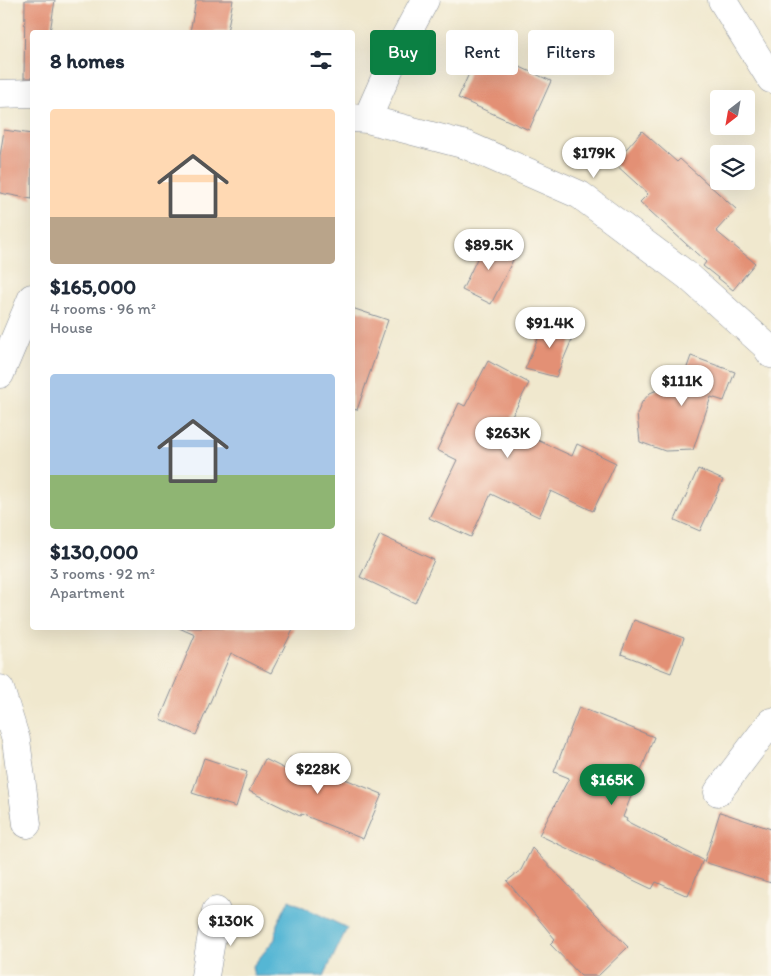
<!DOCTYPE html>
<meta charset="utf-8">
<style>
body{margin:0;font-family:Itim,sans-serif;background:#f2f2f3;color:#1f2937;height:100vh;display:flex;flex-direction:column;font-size:19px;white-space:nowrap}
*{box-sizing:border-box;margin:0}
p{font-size:16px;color:#747a83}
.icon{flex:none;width:28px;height:28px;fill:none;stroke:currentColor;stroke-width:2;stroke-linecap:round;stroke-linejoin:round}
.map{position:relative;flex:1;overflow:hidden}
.panel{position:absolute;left:30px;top:30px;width:325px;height:600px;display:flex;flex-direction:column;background:#fff;border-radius:5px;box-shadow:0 5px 20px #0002}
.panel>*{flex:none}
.banner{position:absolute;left:370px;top:30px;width:325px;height:45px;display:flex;gap:10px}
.needle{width:32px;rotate:211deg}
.tools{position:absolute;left:710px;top:90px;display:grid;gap:10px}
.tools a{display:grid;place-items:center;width:45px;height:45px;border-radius:5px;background:#fff;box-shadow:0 5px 20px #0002;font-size:25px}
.price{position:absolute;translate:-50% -42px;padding:0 11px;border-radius:18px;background:#fff;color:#222;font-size:16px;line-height:32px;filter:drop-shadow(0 1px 2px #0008)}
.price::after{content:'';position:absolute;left:50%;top:30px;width:15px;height:11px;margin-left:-8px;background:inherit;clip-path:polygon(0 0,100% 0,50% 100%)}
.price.on{background:#0b8043;color:#fff}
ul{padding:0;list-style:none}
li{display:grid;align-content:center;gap:10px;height:265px;padding:0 20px}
li span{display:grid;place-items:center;height:155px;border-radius:5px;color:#555}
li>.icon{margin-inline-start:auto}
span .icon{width:90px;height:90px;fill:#fffc;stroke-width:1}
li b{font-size:21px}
h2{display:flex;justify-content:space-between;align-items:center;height:60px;padding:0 20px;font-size:21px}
.chip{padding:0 18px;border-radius:5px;background:#fff;box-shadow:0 5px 20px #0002;font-size:18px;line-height:45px}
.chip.on{background:#0b8043;color:#fff}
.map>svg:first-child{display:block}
.water{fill:#55b6d4;stroke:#387299}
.building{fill:#e39074}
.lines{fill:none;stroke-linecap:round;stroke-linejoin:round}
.minor-casing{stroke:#868c96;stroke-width:29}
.highway-casing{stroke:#868c96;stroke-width:29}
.minor{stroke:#fff;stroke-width:28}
.highway{stroke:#fff;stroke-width:28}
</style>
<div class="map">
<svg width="771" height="976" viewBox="0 0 771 976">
<rect width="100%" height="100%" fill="#fbf7ec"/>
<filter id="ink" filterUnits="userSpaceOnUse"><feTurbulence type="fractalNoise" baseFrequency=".02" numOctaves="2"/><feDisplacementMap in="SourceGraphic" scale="10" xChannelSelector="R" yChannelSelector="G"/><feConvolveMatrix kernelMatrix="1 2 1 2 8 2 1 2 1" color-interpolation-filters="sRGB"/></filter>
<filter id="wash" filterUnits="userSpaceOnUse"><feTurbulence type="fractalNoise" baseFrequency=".0096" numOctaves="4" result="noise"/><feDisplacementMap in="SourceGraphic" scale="20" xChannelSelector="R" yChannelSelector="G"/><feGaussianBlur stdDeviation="1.12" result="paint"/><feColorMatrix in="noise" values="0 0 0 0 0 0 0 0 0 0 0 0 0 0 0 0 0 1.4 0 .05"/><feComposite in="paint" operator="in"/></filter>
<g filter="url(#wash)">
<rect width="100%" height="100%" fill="#f0e8ce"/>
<!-- water -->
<path class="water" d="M289 900 347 928 324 976H254L252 967 275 939 277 924Z"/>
<g id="blocks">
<!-- building -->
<path class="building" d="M25 0H55L50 32H32V78H24Z
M196 0H233L227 32H190Z
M480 49 551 81 529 130 458 98Z
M4 130 32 134V199L0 193V156Z
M642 131 677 162 680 159 736 209 716 231 755 263 733 290 703 266 706 262 640 202 648 194 614 163Z
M487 238 517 252 491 304 462 290Z
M352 308 388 320 357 410 352 409Z
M546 320 575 332 556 377 525 369Z
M691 356 735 372 724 401 711 397 693 450 665 451 640 442 637 414 642 402 650 393 662 388 680 387Z
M488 361 529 383 507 426 572 456 577 444 616 463 593 511 551 491 539 517 491 494 471 537 429 518 457 460 437 450 459 403 465 406Z
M698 469 723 480 700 531 675 520Z
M380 535 434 560 415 603 360 577Z
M634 620 684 638 671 673 621 654Z
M179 628H294L271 673 231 653 196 735 160 719 195 635Z
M579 707 654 737 623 817 627 819 626 821 703 860 688 896 656 882 652 889 539 835 569 778 554 772Z
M291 757 382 794 363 839 301 814 300 816 249 791 265 759 285 769Z
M204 758 247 772 236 807 192 793Z
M720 812 771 829V883L704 862Z
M532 848 628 947 598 976H581L550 944 555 939 507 881 521 870Z"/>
</g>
</g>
<g filter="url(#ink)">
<use href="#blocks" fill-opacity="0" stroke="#868c96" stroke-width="1"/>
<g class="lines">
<!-- minor casing -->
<g class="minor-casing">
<path id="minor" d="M0 94 32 93
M352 118 367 119 466 145 580 195 688 276 765 345 771 354
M367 119 395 56 425 0
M0 374 32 298
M0 689 16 740 27 824
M718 792 771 722
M205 976 216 911"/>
</g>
<!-- highway casing -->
<g class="highway-casing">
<path id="highway" d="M722 0 771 79"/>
</g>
<!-- minor -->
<use href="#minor" class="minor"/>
<!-- highway -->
<use href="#highway" class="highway"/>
</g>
</g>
</svg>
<div class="tools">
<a><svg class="needle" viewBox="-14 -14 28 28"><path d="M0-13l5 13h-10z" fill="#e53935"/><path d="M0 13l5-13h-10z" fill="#747a83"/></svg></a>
<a><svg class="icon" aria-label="layers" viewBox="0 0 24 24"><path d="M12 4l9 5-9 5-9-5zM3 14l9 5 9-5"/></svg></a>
</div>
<b class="price" style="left:594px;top:179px">$179K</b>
<b class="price" style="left:489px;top:271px">$89.5K</b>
<b class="price" style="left:550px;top:349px">$91.4K</b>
<b class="price" style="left:682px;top:407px">$111K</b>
<b class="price" style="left:508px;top:459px">$263K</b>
<b class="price" style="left:318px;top:795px">$228K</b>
<b class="price on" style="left:612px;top:806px">$165K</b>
<b class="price" style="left:231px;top:947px">$130K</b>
<div class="banner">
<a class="chip on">Buy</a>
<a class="chip">Rent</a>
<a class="chip">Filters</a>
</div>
<section class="panel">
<h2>8 homes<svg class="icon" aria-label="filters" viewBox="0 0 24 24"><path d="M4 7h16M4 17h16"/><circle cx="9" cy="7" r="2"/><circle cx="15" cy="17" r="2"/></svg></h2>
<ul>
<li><span style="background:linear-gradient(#ffd9b3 70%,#b9a48a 0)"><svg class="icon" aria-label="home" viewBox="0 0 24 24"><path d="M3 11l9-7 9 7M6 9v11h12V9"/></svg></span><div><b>$165,000</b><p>4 rooms · 96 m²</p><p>House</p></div></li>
<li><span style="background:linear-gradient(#a9c7e8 65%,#8fb573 0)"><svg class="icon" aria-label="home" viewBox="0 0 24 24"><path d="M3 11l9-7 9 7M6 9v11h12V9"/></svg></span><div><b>$130,000</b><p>3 rooms · 92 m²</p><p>Apartment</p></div></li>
</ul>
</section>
</div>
